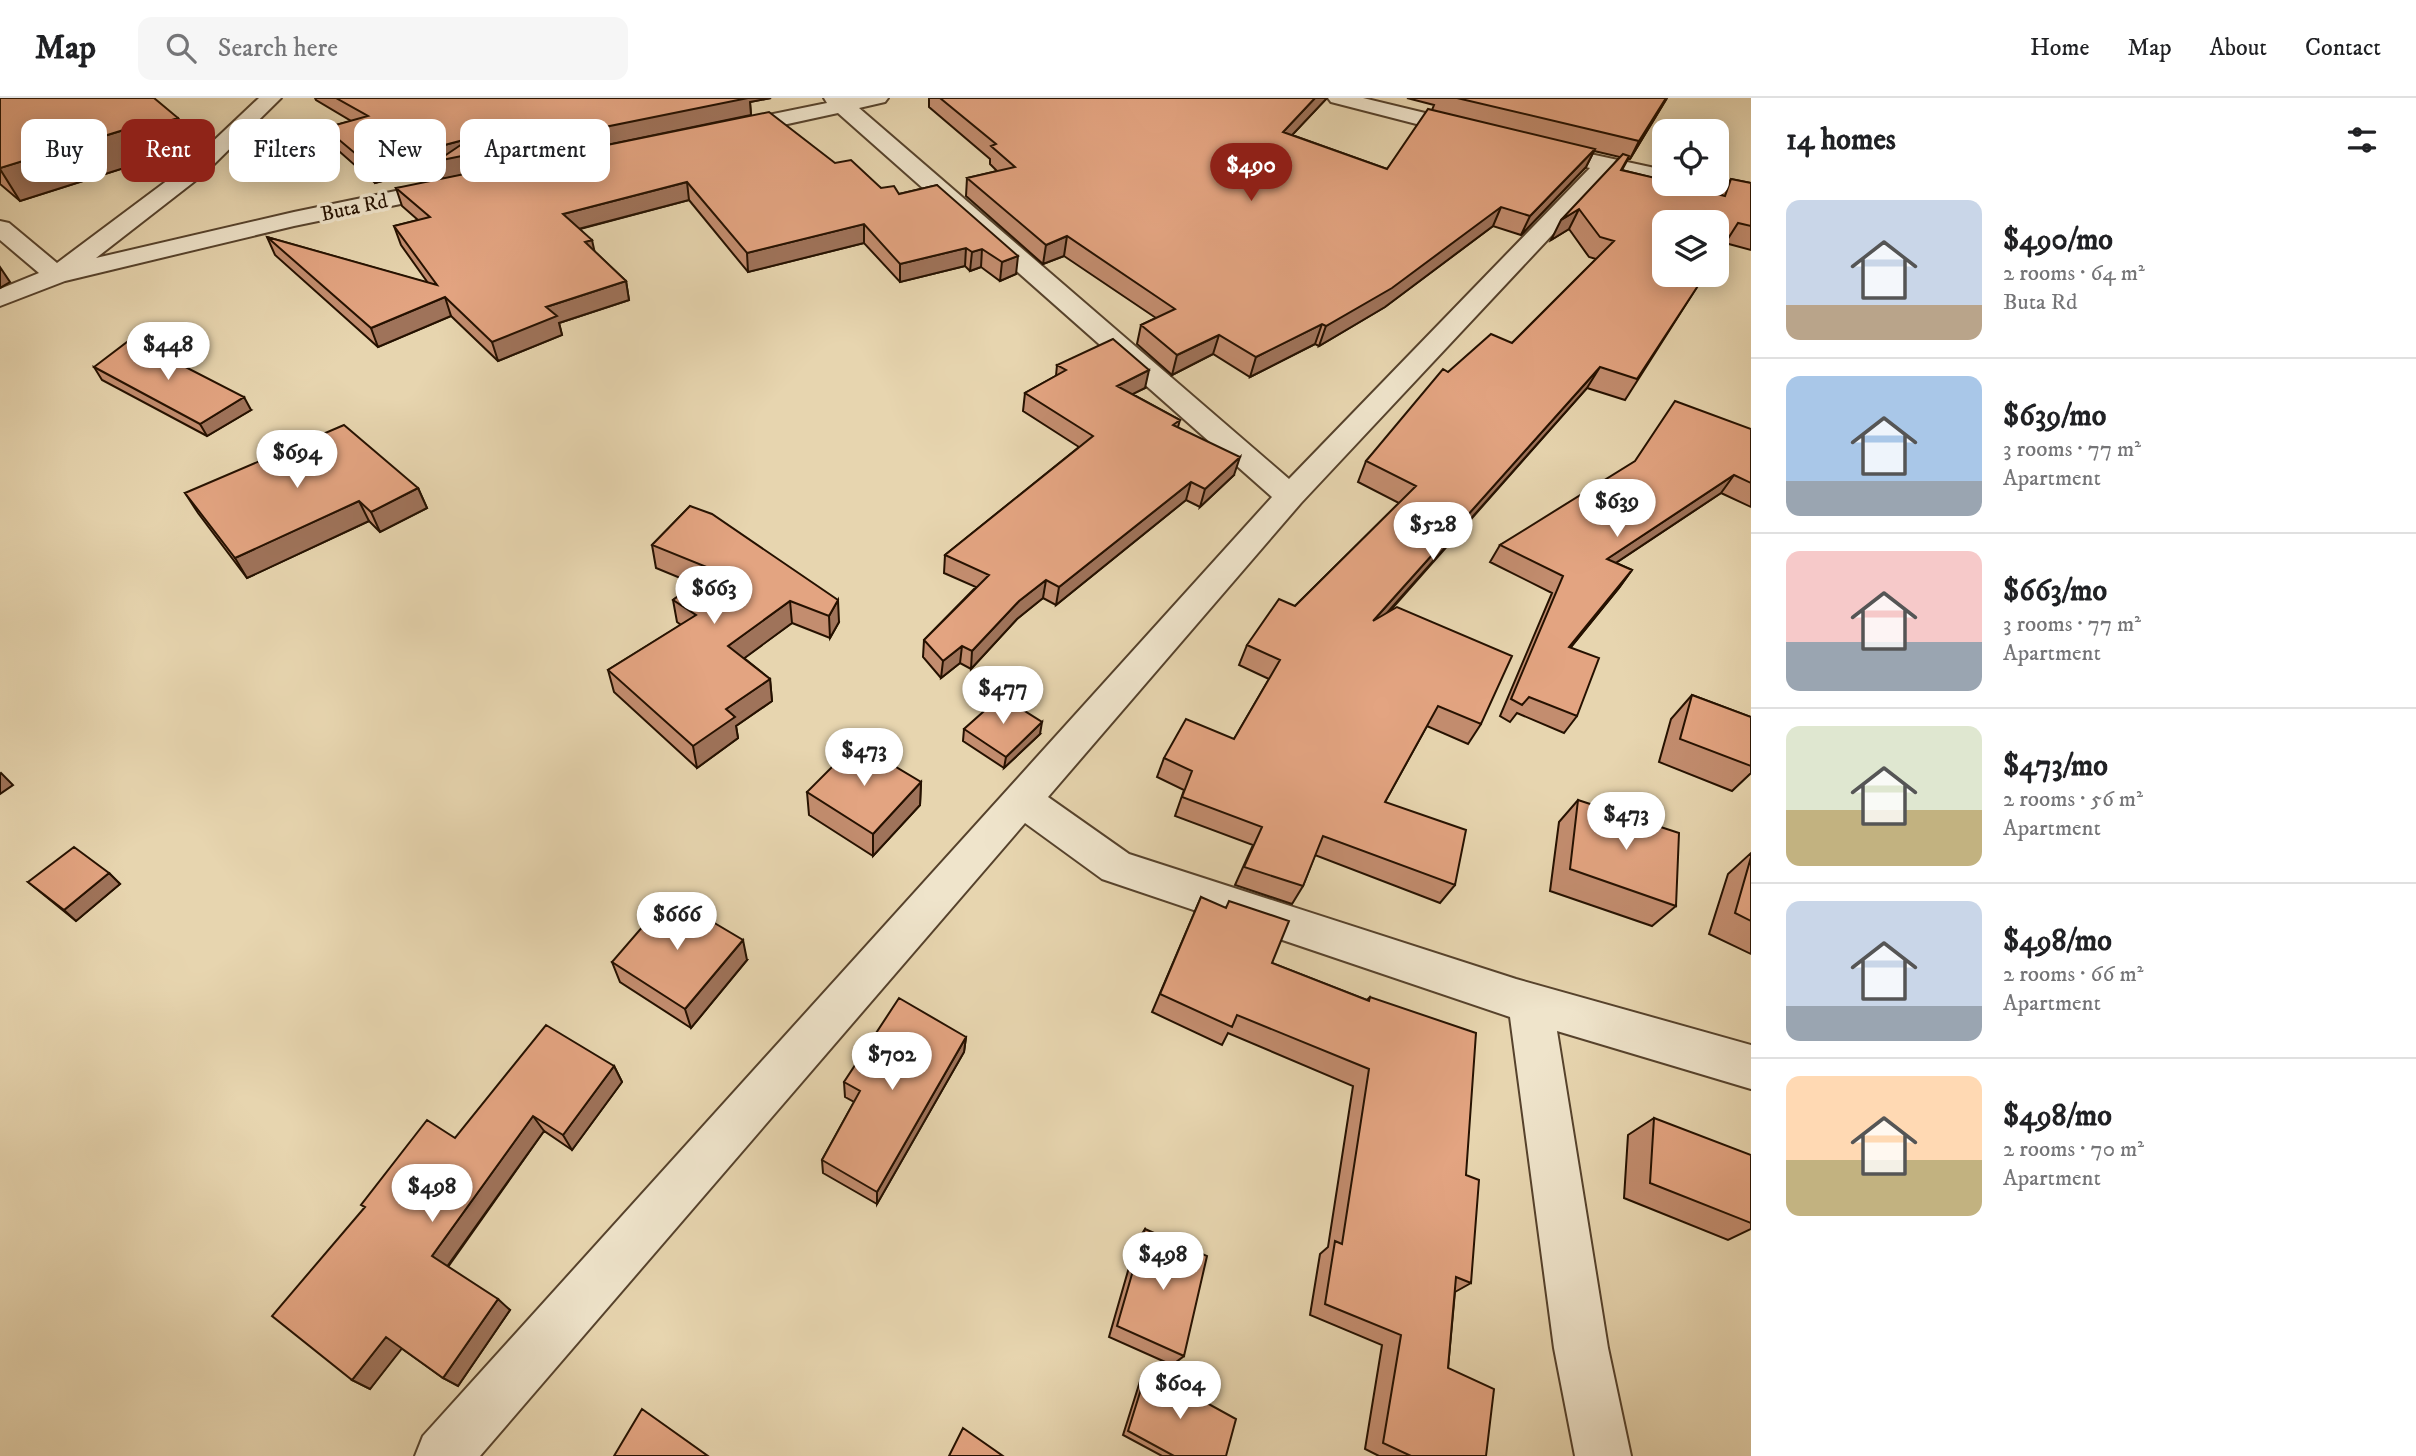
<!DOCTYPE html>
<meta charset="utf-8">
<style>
body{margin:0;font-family:"IM FELL DW Pica",serif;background:#f6f6f6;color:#202124;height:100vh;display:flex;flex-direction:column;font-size:26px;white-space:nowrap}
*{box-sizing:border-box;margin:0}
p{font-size:23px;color:#757577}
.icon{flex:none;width:38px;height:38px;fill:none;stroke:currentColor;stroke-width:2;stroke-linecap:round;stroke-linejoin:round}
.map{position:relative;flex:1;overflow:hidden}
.panel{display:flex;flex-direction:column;background:#fff;width:665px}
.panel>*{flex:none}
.hud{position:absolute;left:21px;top:21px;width:665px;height:63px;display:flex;gap:14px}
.controls{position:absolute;left:1652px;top:21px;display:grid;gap:14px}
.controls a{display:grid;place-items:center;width:77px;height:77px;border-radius:14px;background:#fff;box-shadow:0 4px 18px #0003;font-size:35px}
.price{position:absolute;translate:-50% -60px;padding:0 16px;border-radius:24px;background:#fff;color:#222;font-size:23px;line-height:46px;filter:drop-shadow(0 2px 4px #0008)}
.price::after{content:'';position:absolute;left:50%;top:42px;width:21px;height:16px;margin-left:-10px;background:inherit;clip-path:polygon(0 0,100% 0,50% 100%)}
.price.on{background:#8f2418;color:#fff}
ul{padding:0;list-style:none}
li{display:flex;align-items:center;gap:21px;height:175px;padding:0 35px}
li+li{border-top:2px solid #e0e0e0}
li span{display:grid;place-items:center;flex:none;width:196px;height:140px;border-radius:14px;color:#555}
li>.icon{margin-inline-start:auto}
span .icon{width:84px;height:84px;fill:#fffc;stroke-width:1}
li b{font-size:30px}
h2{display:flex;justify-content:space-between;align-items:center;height:84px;padding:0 35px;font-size:30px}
.tag{padding:0 24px;border-radius:14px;background:#fff;box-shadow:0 4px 18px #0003;font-size:24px;line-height:63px}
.tag.on{background:#8f2418;color:#fff}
header{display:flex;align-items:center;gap:42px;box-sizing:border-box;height:98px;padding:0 35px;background:#fff;border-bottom:2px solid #e0e0e0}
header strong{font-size:33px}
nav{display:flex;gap:38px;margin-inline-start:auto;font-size:24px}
.search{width:490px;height:63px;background:#f6f6f6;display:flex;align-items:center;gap:18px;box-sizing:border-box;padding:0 24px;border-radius:14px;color:#757577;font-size:26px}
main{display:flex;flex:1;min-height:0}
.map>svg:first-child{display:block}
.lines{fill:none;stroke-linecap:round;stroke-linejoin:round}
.minor-casing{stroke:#56422c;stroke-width:4}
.minor{fill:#efe4cb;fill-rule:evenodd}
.wall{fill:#c38d6f;stroke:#251100;stroke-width:2}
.shaded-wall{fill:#9f735a;stroke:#251100;stroke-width:2}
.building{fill:#e3a481;stroke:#251100;stroke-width:2}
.labels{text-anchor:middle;stroke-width:7;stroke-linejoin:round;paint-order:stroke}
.far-street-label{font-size:21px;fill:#251100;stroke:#efe4cb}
</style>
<header>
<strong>Map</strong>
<div class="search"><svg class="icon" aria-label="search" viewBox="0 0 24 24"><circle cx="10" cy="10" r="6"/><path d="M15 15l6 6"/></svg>Search here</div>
<nav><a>Home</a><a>Map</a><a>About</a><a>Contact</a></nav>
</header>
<main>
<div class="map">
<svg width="1751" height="1358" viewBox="0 0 1751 1358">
<rect width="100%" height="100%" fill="#e7d5af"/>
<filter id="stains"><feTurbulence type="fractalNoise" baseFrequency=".00286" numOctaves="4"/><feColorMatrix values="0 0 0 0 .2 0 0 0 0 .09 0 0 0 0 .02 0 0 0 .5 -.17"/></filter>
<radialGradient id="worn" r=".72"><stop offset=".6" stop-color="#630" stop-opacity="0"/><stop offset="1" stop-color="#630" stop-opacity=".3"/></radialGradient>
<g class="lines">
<!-- minor casing -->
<g class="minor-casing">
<path id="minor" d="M259 0H281L204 76 96 160 294 114 449 82 457 84 461 89 457 94 449 96 294 128 65 183 0 208V191L39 175 0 142V123L9 125 57 165 188 67Z
M824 0H888L885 4 859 10 1289 381 1590 70 1573 66 1570 61 1573 56 1581 54 1664 72V86L1611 74 1301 405 1048 699 1129 756 1516 881 1751 947V991L1557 933 1608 1250 1631 1358H1575L1554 1250 1510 919 1102 781 1025 725 480 1358H415L423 1338 1272 399 838 15 728 39 717 32 720 27 827 5Z
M1328 0H1363L1479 28 1482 33 1471 40 1331 4Z
M1717 84 1751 91V105L1686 91 1682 86Z"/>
</g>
<!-- minor -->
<use href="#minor" class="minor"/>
</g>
<!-- wall -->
<path class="wall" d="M0 0H154L194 52 148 68 143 64 20 103 0 86Z
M315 0H771L750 4 751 17 443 81 439 68 375 85 332 47 325 30 351 23 316 2Z
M929 0H1327L1292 37 1387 71 1432 12 1434 7 1407 0H1667L1630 61H1628L1622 72 1721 97 1731 81 1751 85V152L1725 145 1625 302 1587 290 1389 514 1481 626 1468 646 1427 628 1385 704 1455 787 1440 805 1315 757 1303 788 1292 806 1235 787 1253 747 1175 718 1184 692 1157 679 1164 660 1234 641 1269 581 1239 567 1247 547 1295 508 1399 405 1358 384 1366 363 1448 274 1512 245 1596 161 1589 159 1569 131 1551 142 1620 59 1594 53 1586 69 1521 137 1493 128 1385 209 1319 248 1315 246 1250 279 1213 256 1172 277 1137 246 1141 227 1156 220 1064 158 1043 166 966 98 967 80 997 73 990 66V61L929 9Z
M835 65 881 90 899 96 937 87 1016 176 1000 183 981 169 970 173 965 168 900 184 864 145 748 174 689 102 580 131 594 153 626 183 629 202 559 225 562 237 498 263 451 218 378 249 275 157 267 139 428 185 401 147 394 128 418 122 402 108 396 90Z
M1057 267 1145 290 1132 296 1180 322 1178 329 1234 377 1200 409 1186 402 1056 507 1043 500 1017 521 971 571 960 565 941 580 923 559 924 542 976 489 944 475 945 457 1079 349 1023 313 1025 295 1056 278Z
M94 269 251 312 207 338 102 282Z
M1751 331V409L1721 395 1616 465 1632 472 1619 490 1571 549 1577 618 1564 635 1517 615 1510 624 1500 618 1552 495 1490 464 1500 447Z
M418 390 427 410 380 434 369 423 247 480 198 415 185 395Z
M690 408 839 524 830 540 792 525 744 560 770 581 772 603 736 628 738 640 697 670 614 594 608 572 681 527 677 524 673 502 695 486 656 470 652 447Z
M1692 597 1751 619V675L1732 693 1659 664 1671 621Z
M964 631 1040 636 1004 670 963 643Z
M921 684 920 707 873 758 809 717 807 694Z
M1578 702 1676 808 1652 828 1550 793 1559 724Z
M1751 755V856L1709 836 1728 776Z
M109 775 120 786 76 823 28 784Z
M1201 799 1272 865 1367 902 1370 899 1466 1077 1471 1185 1455 1194 1448 1270 1486 1358H1379L1365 1351 1382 1247 1310 1217 1320 1156 1328 1149 1353 988 1228 935 1222 947 1152 914Z
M747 862 691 930 620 884 612 864Z
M966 939 964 954 877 1106 823 1075 822 1062 854 1004 845 999 844 984Z
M614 968 622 984 572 1052 544 1033 448 1169 510 1212 458 1288 443 1280 401 1250 370 1291 352 1282 455 1040Z
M1654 1020 1751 1125V1131L1728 1142 1624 1100 1628 1037Z
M1145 1131 1184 1258 1172 1267 1109 1239 1136 1145Z
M1147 1272 1226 1358H1162L1123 1337 1142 1277Z"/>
<!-- shaded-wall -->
<path class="shaded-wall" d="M737 0H771L750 4 751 17 443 81 439 68 375 85 369 67 471 40Z
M1315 0H1327L1278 52 1283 34Z
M1666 0H1667L1630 61 1639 43Z
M178 20 194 52 148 68 131 35Z
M127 31 143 64 20 103 0 71V70Z
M1595 51 1586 69 1521 137 1530 118Z
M687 84 689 102 567 134 563 116Z
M1501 109 1493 128 1385 209 1319 248 1326 228Z
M1579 111 1569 131 1551 142 1561 122Z
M864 126V145L748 174 747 155Z
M1067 138 1064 158 1043 166 1046 147Z
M592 142 596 160 585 144Z
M966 150 965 168 900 184V166Z
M982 151 981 169 970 173 972 154Z
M1018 158 1016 176 1000 183 1002 164Z
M0 169 10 184 0 190Z
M626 183 629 202 559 225 562 237 498 263 492 244 546 209Z
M445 199 451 218 378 249 371 230Z
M1322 226 1315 246 1250 279 1256 259Z
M1219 237 1213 256 1172 277 1177 257Z
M1600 269 1587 290 1362 543 1373 523Z
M1149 272 1145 290 1113 306 1117 288Z
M244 299 251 312 207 338 200 326Z
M1240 359 1234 377 1200 409 1205 391Z
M1734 377 1721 395 1596 478 1607 461Z
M1191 384 1186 402 1056 507 1059 489Z
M418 390 427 410 380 434 371 414Z
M359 403 369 423 247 480 235 460Z
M1632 472 1619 490 1557 566 1569 549Z
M1046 482 1043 500 1017 521 971 571 972 553 1019 503Z
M838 502 839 524 830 540 829 518Z
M790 503 792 525 731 570 728 548Z
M962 548 960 565 941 580 943 563Z
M770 581 772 603 736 628 738 640 697 670 693 648 726 611Z
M1042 624 1040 636 1004 670 1006 659Z
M1 675 13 687 0 696V676Z
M921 684 920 707 873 758V736Z
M109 775 120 786 76 823 64 812Z
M743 842 747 862 691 930 685 911Z
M966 939 964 954 877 1106V1094Z
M614 968 622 984 572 1052 563 1037Z
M533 1018 544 1033 446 1170 432 1158Z
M498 1201 510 1212 458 1288 443 1280Z
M386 1239 403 1249 370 1291 352 1282Z"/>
<!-- building -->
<path class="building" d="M0 0H154L178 20 131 35 127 31 0 70Z
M336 0H748L437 63 471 40 369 67 325 30 368 18Z
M940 0H1315L1283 34 1387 71 1428 11 1595 51 1530 118 1501 109 1392 190 1326 228 1322 226 1256 259 1219 237 1177 257 1141 227 1175 211 1067 138 1046 147 967 80 1015 69 991 48 996 46Z
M1457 0H1666L1639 43Z
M769 14 835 65 851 62 881 90 894 88 899 96 937 87 1018 158 1002 164 982 151 972 154 966 150 900 166 864 126 747 155 687 84 563 116 592 142 585 144 626 183 546 209 557 218 492 244 445 199 371 230 267 139 437 187 394 128 430 119 396 90Z
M1623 56 1629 58 1621 72 1664 82V86H1677L1725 98 1731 81 1751 85V128L1738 125 1717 158V124H1664V177H1705L1637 281 1600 269 1373 523 1397 509 1512 558 1481 626 1438 608 1385 704 1466 732 1455 787 1323 738 1303 788 1244 769 1262 729 1182 699 1192 673 1164 660 1186 621 1234 641 1280 562 1247 547 1279 501 1295 508 1416 388 1366 363 1443 271 1448 274 1491 236 1512 245 1614 143 1600 139 1579 111 1561 122Z
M131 241 244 299 200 326 94 269Z
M1113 241 1149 272 1117 288 1180 322 1173 327 1240 359 1205 391 1191 384 1059 489 1046 482 1019 503 972 553 962 548 943 563 924 542 989 477 945 457 1093 338 1025 295 1066 272 1057 267Z
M1675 303 1751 331V385L1734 377 1607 461 1632 472 1569 549 1599 560 1577 618 1529 599 1522 607 1511 601 1563 478 1500 447 1635 363Z
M344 327 418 390 371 414 359 403 235 460 185 395Z
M690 408 712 416 838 502 829 518 790 503 728 548 770 581 726 611 735 619 693 648 608 572 696 517 673 502 714 472 652 447Z
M1692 597 1751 619V668L1680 641Z
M1001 598 1042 624 1006 659 964 631Z
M856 645 921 684 873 736 807 694Z
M1578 702 1679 735 1676 808 1570 771Z
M74 749 109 775 64 812 28 784Z
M1751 759V823L1735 815Z
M669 798 743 842 685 911 612 864Z
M1201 799 1226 810 1229 803 1289 823 1272 865 1369 903 1370 899 1476 935 1466 1077 1479 1082 1471 1185 1456 1179 1448 1270 1494 1291 1486 1358H1411L1383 1345 1401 1237 1325 1206 1335 1143 1342 1146 1369 971 1237 917 1232 929 1160 896Z
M899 900 966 939 877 1094 822 1062 860 993 844 984Z
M546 927 614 968 563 1037 533 1018 432 1158 498 1201 443 1280 386 1239 352 1282 272 1218 365 1109 361 1107 427 1022 455 1040Z
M1654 1020 1751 1057V1125L1650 1085Z
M1145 1131 1207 1158 1184 1258 1117 1228Z
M1147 1272 1236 1321 1226 1358H1174L1128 1333Z
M642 1311 708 1358H614Z
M963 1330 1003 1358H949Z"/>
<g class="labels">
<!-- far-street labels -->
<g class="far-street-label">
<text transform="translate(354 109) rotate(-12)" y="7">Buta Rd</text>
</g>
</g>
<rect width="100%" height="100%" filter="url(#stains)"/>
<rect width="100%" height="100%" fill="url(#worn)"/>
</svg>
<div class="controls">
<a><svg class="icon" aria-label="locate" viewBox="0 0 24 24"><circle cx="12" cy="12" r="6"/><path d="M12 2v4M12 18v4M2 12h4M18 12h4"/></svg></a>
<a><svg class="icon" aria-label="layers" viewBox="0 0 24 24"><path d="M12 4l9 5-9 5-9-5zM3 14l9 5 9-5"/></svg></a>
</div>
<b class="price on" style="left:1251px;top:105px">$490</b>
<b class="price" style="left:168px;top:284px">$448</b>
<b class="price" style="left:297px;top:392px">$694</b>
<b class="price" style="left:1617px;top:441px">$639</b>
<b class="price" style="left:1433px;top:464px">$528</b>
<b class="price" style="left:714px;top:528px">$663</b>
<b class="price" style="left:1003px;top:628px">$477</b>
<b class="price" style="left:864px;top:690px">$473</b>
<b class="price" style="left:1626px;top:754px">$473</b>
<b class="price" style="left:677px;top:854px">$666</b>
<b class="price" style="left:892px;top:994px">$702</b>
<b class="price" style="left:432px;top:1126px">$498</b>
<b class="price" style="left:1163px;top:1194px">$498</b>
<b class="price" style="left:1180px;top:1323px">$604</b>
<div class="hud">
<a class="tag">Buy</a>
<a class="tag on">Rent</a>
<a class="tag">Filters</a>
<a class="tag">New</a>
<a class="tag">Apartment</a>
</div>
</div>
<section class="panel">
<h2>14 homes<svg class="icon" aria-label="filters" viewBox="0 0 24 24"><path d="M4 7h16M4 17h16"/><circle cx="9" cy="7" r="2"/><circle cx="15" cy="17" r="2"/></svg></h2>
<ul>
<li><span style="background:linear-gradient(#c9d6e8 75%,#b9a48a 0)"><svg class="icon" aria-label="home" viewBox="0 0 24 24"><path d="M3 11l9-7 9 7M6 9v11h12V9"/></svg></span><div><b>$490/mo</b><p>2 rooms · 64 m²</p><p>Buta Rd</p></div></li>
<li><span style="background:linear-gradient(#a9c7e8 75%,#9aa5b1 0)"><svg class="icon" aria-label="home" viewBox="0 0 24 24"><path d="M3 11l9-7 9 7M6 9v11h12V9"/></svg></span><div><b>$639/mo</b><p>3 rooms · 77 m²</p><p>Apartment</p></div></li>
<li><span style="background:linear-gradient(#f6c9c9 65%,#9aa5b1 0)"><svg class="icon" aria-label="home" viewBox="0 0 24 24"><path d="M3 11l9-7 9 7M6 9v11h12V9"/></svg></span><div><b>$663/mo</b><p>3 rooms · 77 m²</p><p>Apartment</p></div></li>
<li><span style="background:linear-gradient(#dfe7d0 60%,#c2b280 0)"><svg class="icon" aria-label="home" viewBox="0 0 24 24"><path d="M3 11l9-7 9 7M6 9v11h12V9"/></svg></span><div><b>$473/mo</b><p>2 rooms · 56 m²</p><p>Apartment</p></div></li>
<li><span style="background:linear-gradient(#c9d6e8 75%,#9aa5b1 0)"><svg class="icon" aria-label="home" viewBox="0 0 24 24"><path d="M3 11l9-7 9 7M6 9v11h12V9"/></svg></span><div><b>$498/mo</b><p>2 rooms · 66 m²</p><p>Apartment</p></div></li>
<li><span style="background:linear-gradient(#ffd9b3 60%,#c2b280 0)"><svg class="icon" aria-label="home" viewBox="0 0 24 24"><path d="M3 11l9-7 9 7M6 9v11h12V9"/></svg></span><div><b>$498/mo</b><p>2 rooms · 70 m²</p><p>Apartment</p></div></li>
</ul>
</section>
</main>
